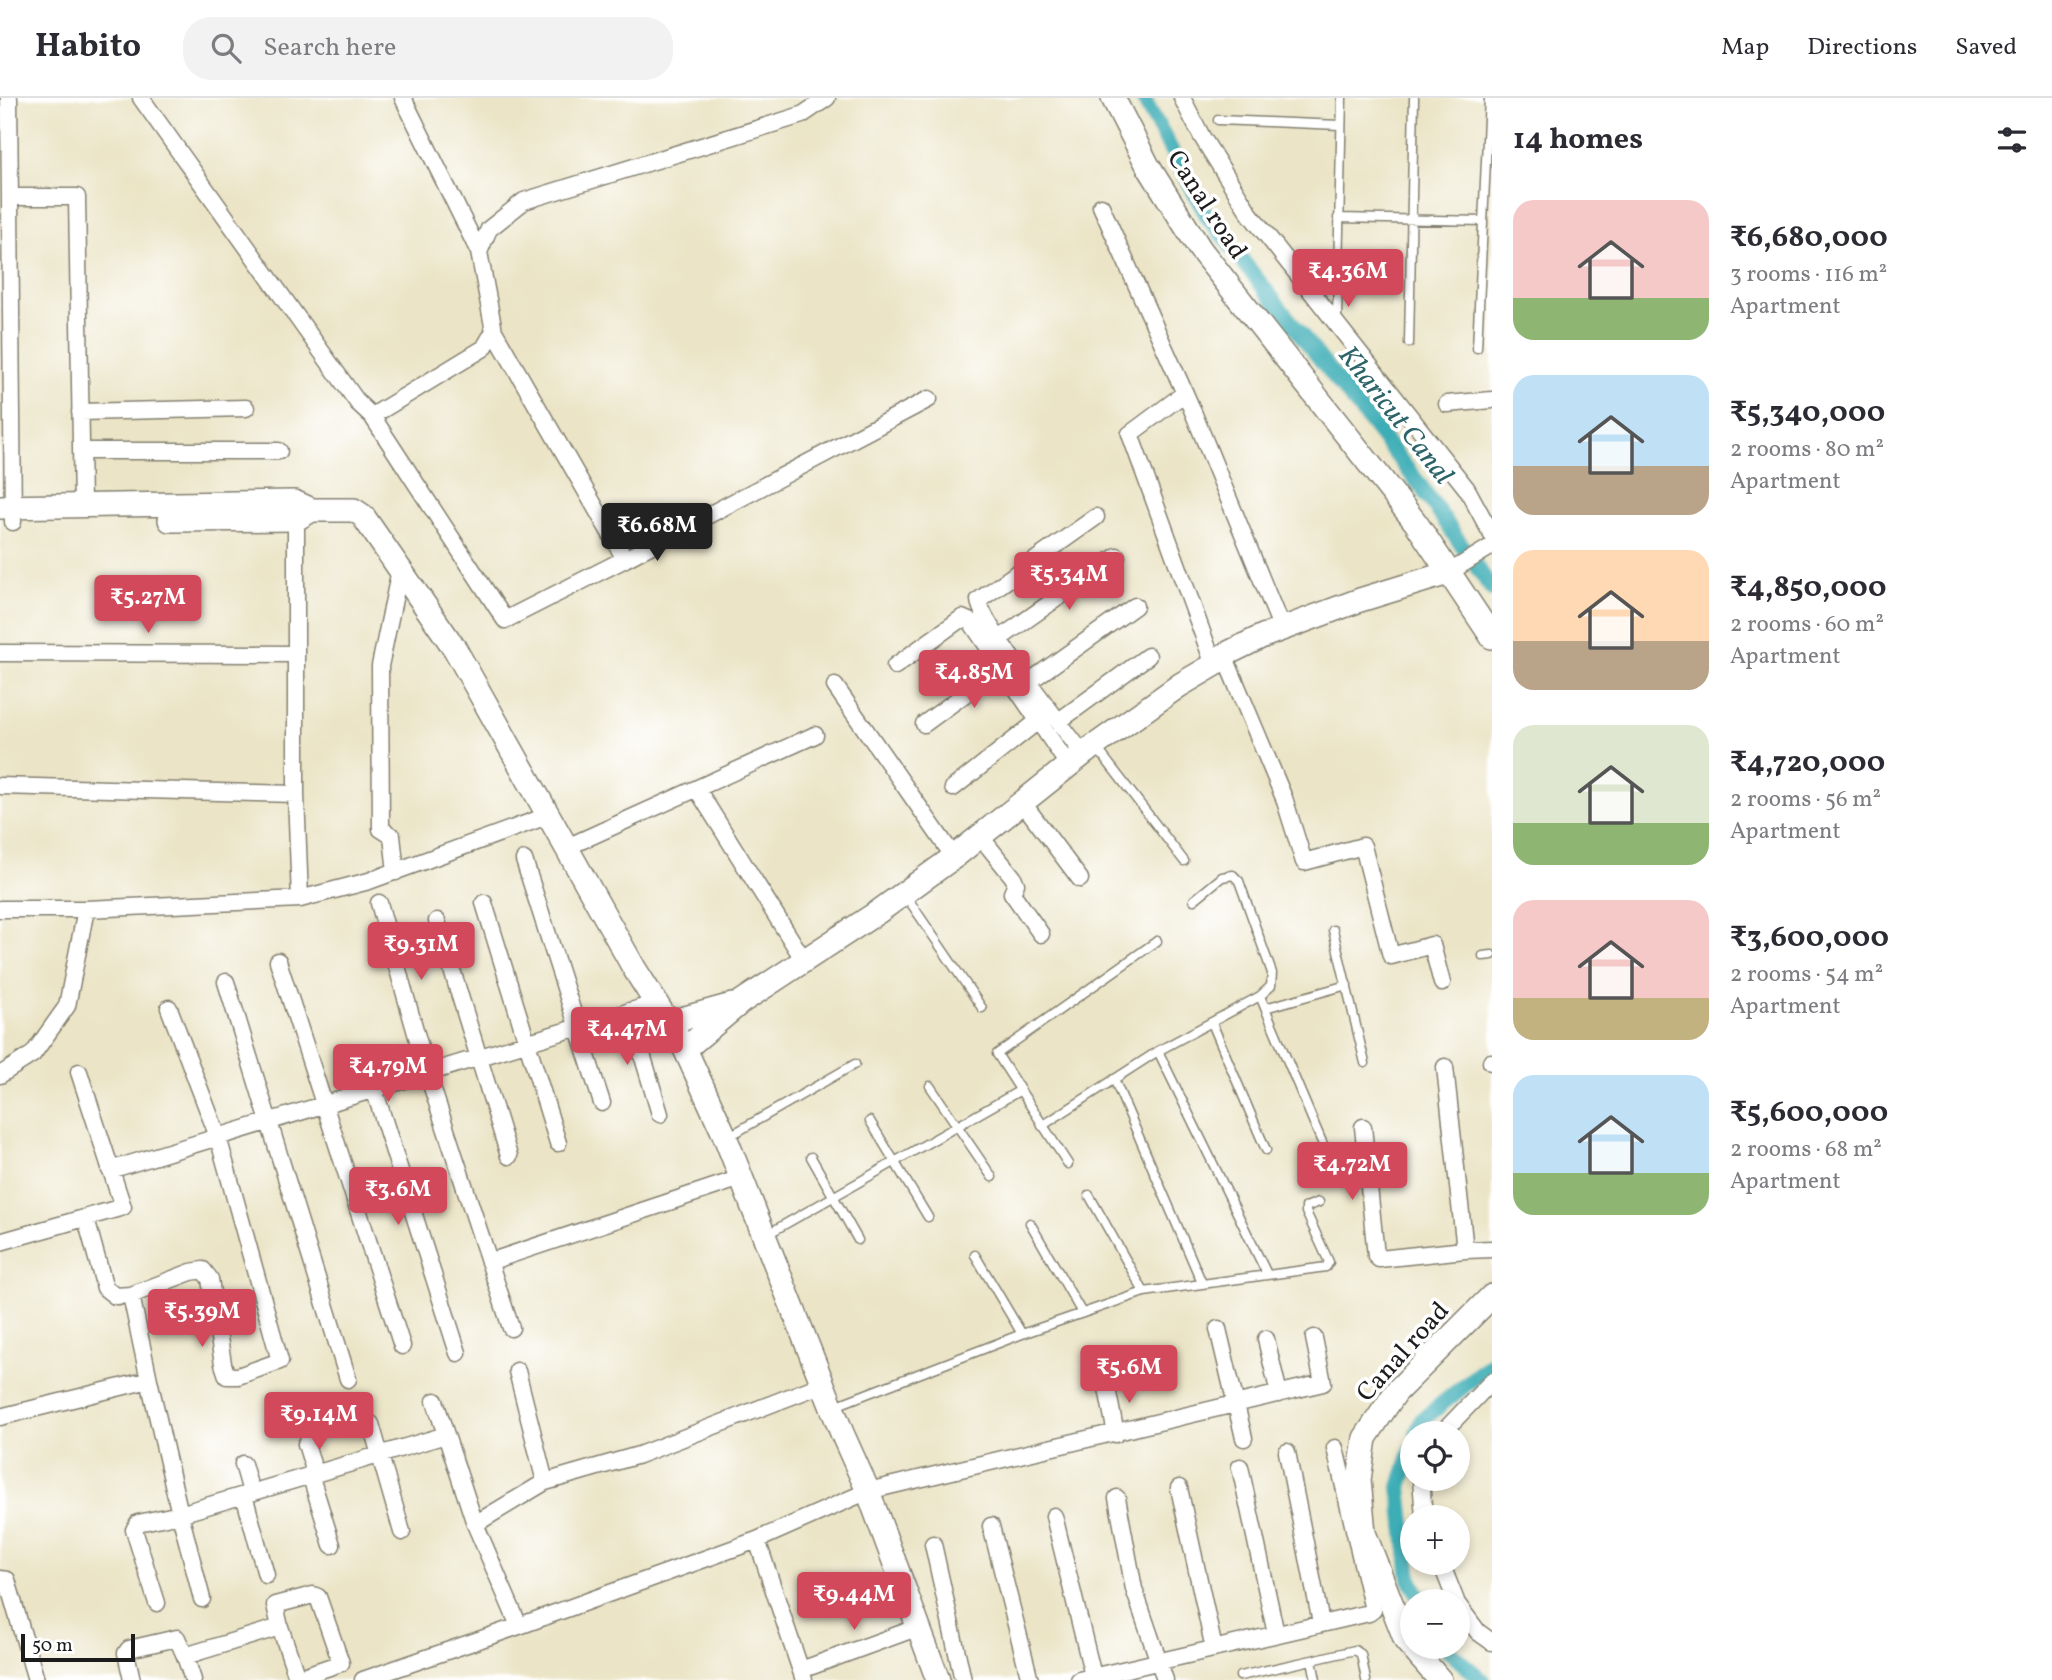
<!DOCTYPE html>
<meta charset="utf-8">
<style>
body{margin:0;font-family:Vollkorn,serif;background:#f2f2f3;color:#2b2b33;height:100vh;display:flex;flex-direction:column;font-size:26px;white-space:nowrap}
*{box-sizing:border-box;margin:0}
p{font-size:23px;color:#7c7c81}
.icon{flex:none;width:38px;height:38px;fill:none;stroke:currentColor;stroke-width:2;stroke-linecap:round;stroke-linejoin:round}
.map{position:relative;flex:1;overflow:hidden}
.panel{display:flex;flex-direction:column;background:#fff;width:560px}
.panel>*{flex:none}
.fabs{position:absolute;left:1400px;top:1323px;display:grid;gap:14px}
.fabs a{display:grid;place-items:center;width:70px;height:70px;border-radius:50%;background:#fff;box-shadow:0 4px 10px #0003;font-size:35px}
.scale{position:absolute;left:21px;bottom:18px;width:114px;box-sizing:border-box;padding-left:7px;border:4px solid #1c1c1c;border-top:0;font-size:19px;line-height:24px;white-space:nowrap;color:#1c1c1c;-webkit-text-stroke:5px #fff;paint-order:stroke}
.price{position:absolute;translate:-50% -60px;padding:0 16px;border-radius:7px;background:#d1495b;color:#fff;font-size:23px;line-height:46px;filter:drop-shadow(0 2px 4px #0008)}
.price::after{content:'';position:absolute;left:50%;top:42px;width:21px;height:16px;margin-left:-10px;background:inherit;clip-path:polygon(0 0,100% 0,50% 100%)}
.price.on{background:#222;color:#fff}
ul{padding:0;list-style:none}
li{display:flex;align-items:center;gap:21px;height:175px;padding:0 21px}
li span{display:grid;place-items:center;flex:none;width:196px;height:140px;border-radius:21px;color:#555}
li>.icon{margin-inline-start:auto}
span .icon{width:84px;height:84px;fill:#fffc;stroke-width:1}
li b{font-size:30px}
h2{display:flex;justify-content:space-between;align-items:center;height:84px;padding:0 21px;font-size:30px}
header{display:flex;align-items:center;gap:42px;box-sizing:border-box;height:98px;padding:0 35px;background:#fff;border-bottom:2px solid #e1e1e2}
header strong{font-size:33px}
nav{display:flex;gap:38px;margin-inline-start:auto;font-size:24px}
.search{width:490px;height:63px;background:#f2f2f3;display:flex;align-items:center;gap:18px;box-sizing:border-box;padding:0 24px;border-radius:28px;color:#7c7c81;font-size:26px}
main{display:flex;flex:1;min-height:0}
.map>svg:first-child{display:block}
.lines{fill:none;stroke-linecap:round;stroke-linejoin:round}
.canal{stroke:#3cadb6;stroke-width:16}
.lane-casing{stroke:#848071;stroke-width:11}
.street-casing{stroke:#848071;stroke-width:19}
.secondary-casing{stroke:#848071;stroke-width:26}
.lane{stroke:#fff;stroke-width:8}
.street{stroke:#fff;stroke-width:16}
.secondary{stroke:#fff;stroke-width:23}
.labels{text-anchor:middle;stroke-width:7;stroke-linejoin:round;paint-order:stroke}
.street-label{font-size:26px;fill:#1c1c1c;stroke:#fff}
.water-label{font-size:28px;font-style:italic;fill:#2c6469;stroke:#fff}
</style>
<header>
<strong>Habito</strong>
<div class="search"><svg class="icon" aria-label="search" viewBox="0 0 24 24"><circle cx="10" cy="10" r="6"/><path d="M15 15l6 6"/></svg>Search here</div>
<nav><a>Map</a><a>Directions</a><a>Saved</a></nav>
</header>
<main>
<div class="map">
<svg width="1492" height="1582" viewBox="0 0 1492 1582">
<rect width="100%" height="100%" fill="#fff"/>
<filter id="ink" filterUnits="userSpaceOnUse"><feTurbulence type="fractalNoise" baseFrequency=".0143" numOctaves="2"/><feDisplacementMap in="SourceGraphic" scale="14" xChannelSelector="R" yChannelSelector="G"/><feConvolveMatrix kernelMatrix="1 2 1 2 8 2 1 2 1" color-interpolation-filters="sRGB"/></filter>
<filter id="wash" filterUnits="userSpaceOnUse"><feTurbulence type="fractalNoise" baseFrequency=".00686" numOctaves="4" result="noise"/><feDisplacementMap in="SourceGraphic" scale="28" xChannelSelector="R" yChannelSelector="G"/><feGaussianBlur stdDeviation="1.57" result="paint"/><feColorMatrix in="noise" values="0 0 0 0 0 0 0 0 0 0 0 0 0 0 0 0 0 1.4 0 .05"/><feComposite in="paint" operator="in"/></filter>
<g filter="url(#wash)">
<rect width="100%" height="100%" fill="#ebe4c6"/>
<g class="lines">
<!-- canal -->
<path class="canal" d="M1143 0 1207 118 1420 387 1492 491
M1417 1335 1422 1322 1492 1265
M1412 1351 1400 1389 1410 1481 1421 1503
M1444 1549 1482 1582"/>
</g>
</g>
<g filter="url(#ink)">
<g class="lines">
<!-- lane casing -->
<g class="lane-casing">
<path id="lane" d="M1218 22 1340 27
M1338 120 1483 123
M1337 221 1342 0
M1409 245 1414 0
M1477 250 1489 0
M1097 650 1184 763
M906 798 982 910
M1333 832 1365 965
M1483 858 1492 857
M1260 898 1327 1056
M1265 910 1347 887
M1212 925 1266 1052
M1158 953 1267 1176
M1114 981 1202 1185
M930 988 992 1079
M870 1023 928 1119
M1042 1028 1158 953 1260 898 1271 888 1272 875 1239 783 1233 777 1222 779 1194 802
M728 1039 855 966
M811 1059 858 1142
M1068 1066 997 956 1157 843
M1089 1097 1144 1194
M1030 1125 1082 1215
M766 1137 1019 993
M1022 1236 1144 1194 1326 1169 1329 1164 1306 1114V1109L1319 1104
M835 1308 1022 1236 975 1157
M1240 1578 1312 1562
M1316 1582 1312 1562 1355 1552 1361 1556 1366 1582"/>
</g>
<!-- street casing -->
<g class="street-casing">
<path id="street" d="M9 0 13 424
M141 0 358 305 372 318 505 522 625 461
M403 0 479 154
M1182 0 1202 39 1250 116 1467 391 1492 437
M10 99H77L82 408
M1101 108 1191 309 1282 531
M494 233 625 461 929 301
M1185 295 1130 336 1214 567
M1447 306 1492 302
M80 314 246 310
M372 318 484 250 494 233 479 154 489 131 524 103 802 17 827 0
M81 353H279
M296 421V696L300 801
M1448 475 1492 448
M999 541 1117 458
M0 555 295 556
M1224 557 1284 700 1304 764 1363 748 1391 858 1432 847 1442 885
M895 568 962 520 971 524 1069 668
M1030 583 1135 508
M835 588 954 759
M1059 623 1148 558
M924 626 1002 569
M1083 656C1064 630 980 526 979 502L1096 419
M0 688 296 696
M953 690 1038 623
M697 691 805 864
M1023 705 1080 781
M980 738 1013 779 1016 786 1012 795 1041 836
M565 750 815 637
M524 762 602 1005
M396 774 392 738 381 731 380 568 400 472
M379 805 427 974 511 1230
M484 805 558 1045
M0 811H86L300 801 369 783 547 718
M437 823 509 1058
M278 863 402 1248
M226 884 348 1281
M629 913 660 1016
M1491 964H1492
M0 977 33 956 67 908 86 811
M374 991 458 1255
M1363 1029 1376 1158 1379 1161 1465 1152 1445 969
M110 1072 657 905
M0 1144 123 1109 79 974
M1465 1152 1492 1151
M489 1164 741 1080
M131 1197 191 1174 203 1172 210 1181 223 1266 227 1278H238L280 1263 218 1039 169 910
M1218 1231 1244 1340
M1266 1241 1279 1296
M517 1273 545 1384
M149 1282 180 1416 446 1337 475 1426
M1106 1285 1116 1336
M435 1303 446 1337
M0 1319 149 1282 131 1197 115 1198 105 1190 86 1121
M371 1326 402 1434
M1442 1335 1492 1283
M306 1346 315 1375
M1287 1354 1321 1525
M243 1366 251 1394
M1240 1369 1276 1536
M310 1376 332 1447
M1421 1381 1424 1419
M1179 1390 1214 1551
M244 1397 266 1477
M1117 1400 1134 1491 1165 1582
M1054 1418 1094 1582
M991 1428 1030 1582
M757 1442 804 1582
M933 1446 963 1582
M1441 1465 1456 1503
M0 1481 7 1482 36 1582
M157 1505 134 1432 138 1425 180 1416 202 1501
M1458 1507 1478 1534 1492 1544
M519 1528 757 1442 868 1393 1323 1285 1314 1240
M280 1529 275 1507 313 1497 318 1499 341 1565 297 1580
M801 1572 919 1529
M132 1582 126 1555 129 1551 177 1540 185 1558
M193 1582 185 1558 280 1529 298 1582
M363 1582 519 1528 475 1426 545 1384 639 1357 823 1286
M1079 1582 1369 1515 1373 1512 1335 1350"/>
</g>
<!-- secondary casing -->
<g class="secondary-casing">
<path id="secondary" d="M1113 0 1148 68 1200 151 1416 425 1492 539
M0 409 294 404 312 412H354L363 418 455 551 634 870 685 951 724 1036 842 1335 868 1393 938 1582
M170 422 296 421 312 412
M670 924 732 907
M685 951 741 904 878 814 954 759 1083 656 1180 587 1214 567 1224 557 1263 538 1360 502 1448 475
M1440 1582 1406 1543 1364 1435 1359 1382 1365 1340 1396 1294 1492 1198"/>
</g>
<!-- lane -->
<use href="#lane" class="lane"/>
<!-- street -->
<use href="#street" class="street"/>
<!-- secondary -->
<use href="#secondary" class="secondary"/>
</g>
</g>
<g class="labels">
<!-- street labels -->
<g class="street-label">
<text transform="translate(1208 106) rotate(57)" y="9">Canal road</text>
<text transform="translate(1402 1253) rotate(-48)" y="9">Canal road</text>
</g>
<!-- water labels -->
<g class="water-label">
<text transform="translate(1397 316) rotate(52)" y="10">Kharicut Canal</text>
</g>
</g>
</svg>
<div class="fabs">
<a><svg class="icon" aria-label="locate" viewBox="0 0 24 24"><circle cx="12" cy="12" r="6"/><path d="M12 2v4M12 18v4M2 12h4M18 12h4"/></svg></a>
<a>+</a>
<a>−</a>
</div>
<div class="scale">50 m</div>
<b class="price" style="left:1348px;top:211px">₹4.36M</b>
<b class="price on" style="left:657px;top:465px">₹6.68M</b>
<b class="price" style="left:1069px;top:514px">₹5.34M</b>
<b class="price" style="left:148px;top:537px">₹5.27M</b>
<b class="price" style="left:974px;top:612px">₹4.85M</b>
<b class="price" style="left:421px;top:884px">₹9.31M</b>
<b class="price" style="left:627px;top:969px">₹4.47M</b>
<b class="price" style="left:388px;top:1006px">₹4.79M</b>
<b class="price" style="left:1352px;top:1104px">₹4.72M</b>
<b class="price" style="left:398px;top:1129px">₹3.6M</b>
<b class="price" style="left:202px;top:1251px">₹5.39M</b>
<b class="price" style="left:1129px;top:1307px">₹5.6M</b>
<b class="price" style="left:319px;top:1354px">₹9.14M</b>
<b class="price" style="left:854px;top:1534px">₹9.44M</b>
</div>
<section class="panel">
<h2>14 homes<svg class="icon" aria-label="filters" viewBox="0 0 24 24"><path d="M4 7h16M4 17h16"/><circle cx="9" cy="7" r="2"/><circle cx="15" cy="17" r="2"/></svg></h2>
<ul>
<li><span style="background:linear-gradient(#f6c9c9 70%,#8fb573 0)"><svg class="icon" aria-label="home" viewBox="0 0 24 24"><path d="M3 11l9-7 9 7M6 9v11h12V9"/></svg></span><div><b>₹6,680,000</b><p>3 rooms · 116 m²</p><p>Apartment</p></div></li>
<li><span style="background:linear-gradient(#bfe0f5 65%,#b9a48a 0)"><svg class="icon" aria-label="home" viewBox="0 0 24 24"><path d="M3 11l9-7 9 7M6 9v11h12V9"/></svg></span><div><b>₹5,340,000</b><p>2 rooms · 80 m²</p><p>Apartment</p></div></li>
<li><span style="background:linear-gradient(#ffd9b3 65%,#b9a48a 0)"><svg class="icon" aria-label="home" viewBox="0 0 24 24"><path d="M3 11l9-7 9 7M6 9v11h12V9"/></svg></span><div><b>₹4,850,000</b><p>2 rooms · 60 m²</p><p>Apartment</p></div></li>
<li><span style="background:linear-gradient(#dfe7d0 70%,#8fb573 0)"><svg class="icon" aria-label="home" viewBox="0 0 24 24"><path d="M3 11l9-7 9 7M6 9v11h12V9"/></svg></span><div><b>₹4,720,000</b><p>2 rooms · 56 m²</p><p>Apartment</p></div></li>
<li><span style="background:linear-gradient(#f6c9c9 70%,#c2b280 0)"><svg class="icon" aria-label="home" viewBox="0 0 24 24"><path d="M3 11l9-7 9 7M6 9v11h12V9"/></svg></span><div><b>₹3,600,000</b><p>2 rooms · 54 m²</p><p>Apartment</p></div></li>
<li><span style="background:linear-gradient(#bfe0f5 70%,#8fb573 0)"><svg class="icon" aria-label="home" viewBox="0 0 24 24"><path d="M3 11l9-7 9 7M6 9v11h12V9"/></svg></span><div><b>₹5,600,000</b><p>2 rooms · 68 m²</p><p>Apartment</p></div></li>
</ul>
</section>
</main>
